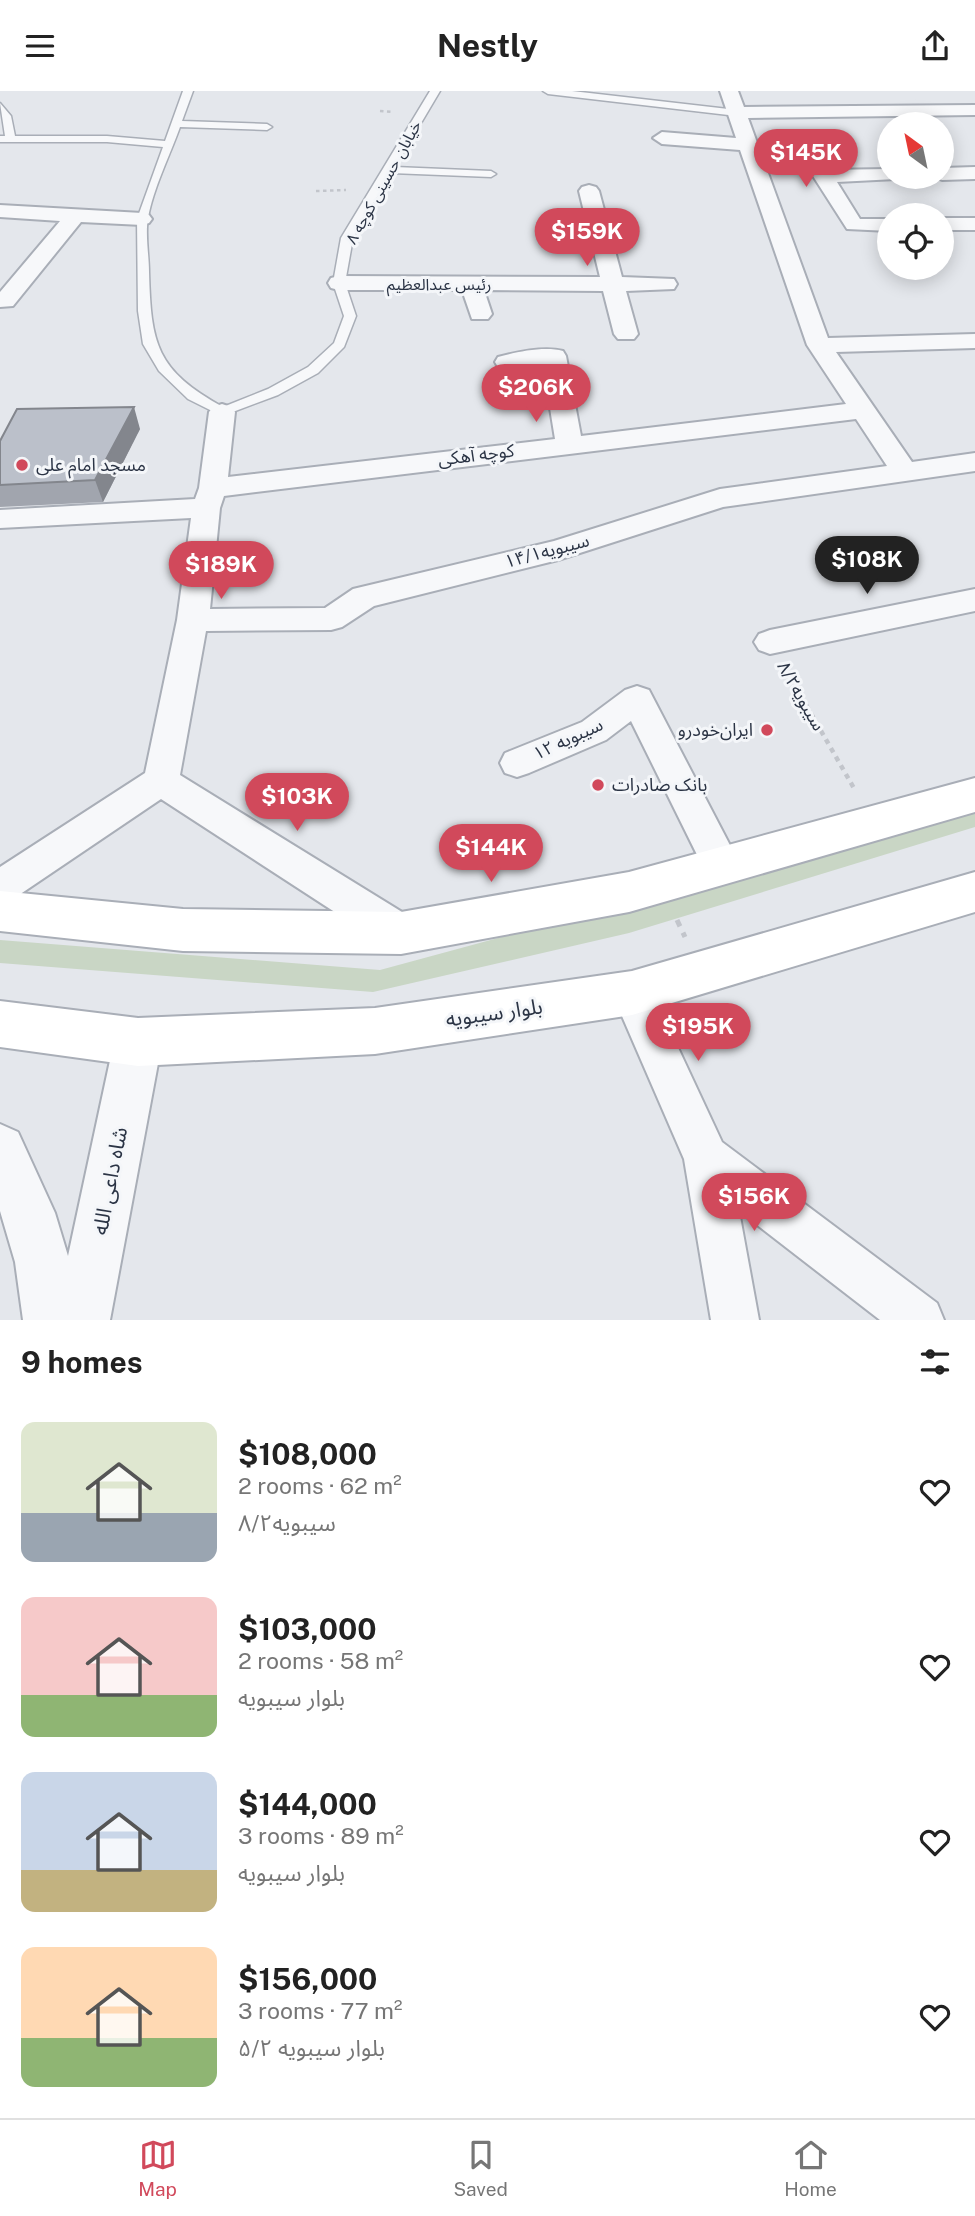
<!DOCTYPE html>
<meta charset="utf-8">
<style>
body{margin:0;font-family:"Public Sans","Noto Sans Arabic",sans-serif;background:#f2f2f2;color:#222;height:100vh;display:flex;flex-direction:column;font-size:26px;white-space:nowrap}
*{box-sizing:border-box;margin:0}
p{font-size:23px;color:#767676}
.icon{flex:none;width:38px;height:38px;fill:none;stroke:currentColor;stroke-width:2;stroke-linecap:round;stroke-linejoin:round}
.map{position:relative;height:1229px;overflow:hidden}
.sheet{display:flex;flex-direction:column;background:#fff;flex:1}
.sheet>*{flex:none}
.needle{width:46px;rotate:327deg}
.fabs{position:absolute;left:877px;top:21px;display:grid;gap:14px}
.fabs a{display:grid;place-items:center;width:77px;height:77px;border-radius:50%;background:#fff;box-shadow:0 4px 18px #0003;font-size:35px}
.price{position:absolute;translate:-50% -60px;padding:0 16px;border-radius:24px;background:#d1495b;color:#fff;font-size:23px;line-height:46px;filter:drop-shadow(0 2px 4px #0008)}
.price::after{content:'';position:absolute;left:50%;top:42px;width:21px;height:16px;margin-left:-10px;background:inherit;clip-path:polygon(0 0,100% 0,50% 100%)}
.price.active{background:#222;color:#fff}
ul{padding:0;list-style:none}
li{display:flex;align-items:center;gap:21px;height:175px;padding:0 21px}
li span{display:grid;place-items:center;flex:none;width:196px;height:140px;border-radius:14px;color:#555}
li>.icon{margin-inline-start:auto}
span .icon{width:84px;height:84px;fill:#fffc;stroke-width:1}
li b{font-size:30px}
h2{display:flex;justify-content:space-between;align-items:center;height:84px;padding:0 21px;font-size:30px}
header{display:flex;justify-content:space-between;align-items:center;height:91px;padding:0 21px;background:#fff;font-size:32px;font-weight:700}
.dock{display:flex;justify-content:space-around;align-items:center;height:98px;border-top:2px solid #e0e0e0;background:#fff;font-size:19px;color:#767676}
.dock a{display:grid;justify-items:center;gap:4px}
.dock .active{color:#d1495b}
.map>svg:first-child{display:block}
.green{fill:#c9d6c5}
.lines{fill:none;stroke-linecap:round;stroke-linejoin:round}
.service-casing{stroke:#a9aeb7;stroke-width:3}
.minor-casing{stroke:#a9aeb7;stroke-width:4}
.tertiary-casing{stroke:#a9aeb7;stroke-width:4}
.secondary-casing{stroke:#a9aeb7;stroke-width:4}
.path-far2{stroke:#c2c5cb;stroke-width:2.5;stroke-dasharray:3.5 3.5;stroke-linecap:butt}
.path-far1{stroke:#c2c5cb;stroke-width:4.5;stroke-dasharray:5 5;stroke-linecap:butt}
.path{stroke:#c2c5cb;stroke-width:5;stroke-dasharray:7 7;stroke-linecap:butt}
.service{fill:#f7f8fa;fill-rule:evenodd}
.minor{fill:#f7f8fa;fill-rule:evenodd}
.tertiary{fill:#f7f8fa;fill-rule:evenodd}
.secondary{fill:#fff;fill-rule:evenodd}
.wall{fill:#a1a5ae}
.shaded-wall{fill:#83868d}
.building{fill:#bbc0ca;stroke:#83868d;stroke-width:2}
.poi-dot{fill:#d1495b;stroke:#f4f6f9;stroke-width:2.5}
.labels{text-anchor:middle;stroke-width:6;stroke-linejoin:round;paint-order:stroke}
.far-street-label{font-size:16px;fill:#2b3445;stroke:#f4f6f9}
.street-label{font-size:18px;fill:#2b3445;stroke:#f4f6f9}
.poi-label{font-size:18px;fill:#2b3445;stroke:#f4f6f9;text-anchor:start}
.near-street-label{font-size:21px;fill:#2b3445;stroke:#f4f6f9}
</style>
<header><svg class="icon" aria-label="menu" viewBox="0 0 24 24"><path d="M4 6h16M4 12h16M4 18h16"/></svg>Nestly<svg class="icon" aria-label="share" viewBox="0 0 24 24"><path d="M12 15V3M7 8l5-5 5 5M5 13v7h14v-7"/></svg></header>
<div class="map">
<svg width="975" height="1229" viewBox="0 0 975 1229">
<rect width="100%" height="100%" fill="#e4e7ec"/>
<!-- green -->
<path class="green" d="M975 718V736L629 842 373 901 0 872V849L380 879Z"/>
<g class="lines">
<!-- service casing -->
<g class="service-casing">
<path id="service" d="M183 0H193L182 30 267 33 272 36 267 39 180 36C170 64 153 98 148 127 145 144 149 164 149 181 151 253 156 279 223 316L268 298 308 276 334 252 344 225 333 192 341 147 430 0H440L395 76 491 80 496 83 491 86 391 82 353 147 345 192 356 225 344 256 318 282 278 304 222 325 188 308 159 280 143 253 138 220 137 128 163 56 107 51H0V45H5L0 12 11 25 15 45H107L165 50Z
M543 0H572L737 19 742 22 737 25 548 3Z"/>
</g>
<!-- minor casing -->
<g class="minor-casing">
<path id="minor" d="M720 0H738L744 16 975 14V24L748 27 828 247 975 243V257L836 261 912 371 975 362V380L723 416 558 469 374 515 342 536 331 539 206 540 180 684 415 829 421 842 415 855 401 860 387 855 161 708 13 808 0 813V776L145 682 177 529 191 427 0 437V419L195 408 199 397 209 321 213 316 222 313 231 316 235 321 228 386 555 348 543 274 507 278 498 276 495 271 498 266C517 261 544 255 563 260L566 265 581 345 846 313 807 254 740 59 662 53 653 47 662 41 736 47ZM856 328 887 375 720 398 554 450 353 498 325 517 210 518 220 417 224 405Z
M975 76V88L942 89 934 86H942V77Z
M889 78V86H898L896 88 837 91 860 128H889V140L847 138 813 85 816 81 823 79Z
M589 94 596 96 599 100 622 186 674 188 677 193 674 198 626 200 638 243 634 248H618L614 243 603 200 484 199 492 223 488 228H472L462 199H339L331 197 328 192 331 187 339 185 600 186 579 100 582 96Z
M0 114 142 122 149 124 152 128 149 132 142 134 81 131 13 215 0 216V201L60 130 0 126Z
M942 127H975V139H942Z
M975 498V520L770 563 759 559 754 551 759 543 770 539Z
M637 595 649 599 734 762 740 774 734 786 721 790 708 786 631 630 606 649 529 682 517 686 505 682 500 672 505 662 582 631 625 599Z
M632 883 646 888 722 1051 937 1212 944 1229H880L739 1120 759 1229H711L684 1068 612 902 618 888Z"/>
</g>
<!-- tertiary casing -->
<g class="tertiary-casing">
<path id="tertiary" d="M138 927 155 934 162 951 110 1229H23L15 1171 0 1120V1033L18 1041 55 1122 68 1165 114 951 121 934Z"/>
</g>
<!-- secondary casing -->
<g class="secondary-casing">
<path id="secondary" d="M975 687V721L629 821 401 863 183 860 0 840V800L183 818 401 821 629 781Z
M975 781V821L632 924 375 963 138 975 0 956V910L138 927 375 917 632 880Z"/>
</g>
<!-- path-far2 -->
<path class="path-far2" d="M380 20 393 21
M316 100 346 99"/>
<!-- path-far1 -->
<path class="path-far1" d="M786 579 855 699"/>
<!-- path -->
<path class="path" d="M677 829 685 846"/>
<!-- service -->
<use href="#service" class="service"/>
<!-- minor -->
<use href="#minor" class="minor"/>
<!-- tertiary -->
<use href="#tertiary" class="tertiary"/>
<!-- secondary -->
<use href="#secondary" class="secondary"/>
</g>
<!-- wall -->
<path class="wall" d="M140 338 103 411 0 416V350Z"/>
<!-- shaded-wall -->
<path class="shaded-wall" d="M134 316 140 338 103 411 95 389Z"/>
<!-- building -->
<path class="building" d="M134 316 95 389 0 394V350L17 318Z"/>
<!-- markers -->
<g class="poi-dot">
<circle cx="22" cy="374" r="7"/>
<circle cx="767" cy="639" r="7"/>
<circle cx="598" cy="694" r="7"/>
</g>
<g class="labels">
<!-- far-street labels -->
<g class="far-street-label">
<text transform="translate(383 91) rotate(-61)" y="6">خیابان حسینی کوچه ۸</text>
<text x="439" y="199">رئیس عبدالعظیم</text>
</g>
<!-- street labels -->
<g class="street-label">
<text transform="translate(476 364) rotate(-7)" y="6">کوچه آهکی</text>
<text transform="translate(547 460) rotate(-15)" y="6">سیبویه۱۴/۱</text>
<text transform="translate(801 605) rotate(60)" y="6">سیبویه۸/۲</text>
<text transform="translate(568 648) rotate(-25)" y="6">سیبویه ۱۲</text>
</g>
<!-- poi labels -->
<g class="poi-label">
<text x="36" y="380">مسجد امام علی</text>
<text x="753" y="645" text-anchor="end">ایران‌خودرو</text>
<text x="612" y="700">بانک صادرات</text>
</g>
<!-- near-street labels -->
<g class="near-street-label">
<text transform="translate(494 922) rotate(-8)" y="7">بلوار سیبویه</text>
<text transform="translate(110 1090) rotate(-79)" y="7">شاه داعی الله</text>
</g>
</g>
</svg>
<div class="fabs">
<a><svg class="needle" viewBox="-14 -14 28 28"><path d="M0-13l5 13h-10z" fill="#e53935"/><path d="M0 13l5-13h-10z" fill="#767676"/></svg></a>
<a><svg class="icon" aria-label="locate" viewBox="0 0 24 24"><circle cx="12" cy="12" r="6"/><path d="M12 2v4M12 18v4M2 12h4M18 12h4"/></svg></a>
</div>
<b class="price" style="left:806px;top:98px">$145K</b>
<b class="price" style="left:587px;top:177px">$159K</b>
<b class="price" style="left:536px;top:333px">$206K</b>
<b class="price active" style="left:867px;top:505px">$108K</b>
<b class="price" style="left:221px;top:510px">$189K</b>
<b class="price" style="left:297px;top:742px">$103K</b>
<b class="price" style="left:491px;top:793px">$144K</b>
<b class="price" style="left:698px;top:972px">$195K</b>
<b class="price" style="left:754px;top:1142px">$156K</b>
</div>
<section class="sheet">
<h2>9 homes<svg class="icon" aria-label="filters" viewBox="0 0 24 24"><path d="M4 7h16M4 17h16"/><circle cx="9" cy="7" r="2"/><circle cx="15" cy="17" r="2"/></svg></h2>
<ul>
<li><span style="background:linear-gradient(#dfe7d0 65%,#9aa5b1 0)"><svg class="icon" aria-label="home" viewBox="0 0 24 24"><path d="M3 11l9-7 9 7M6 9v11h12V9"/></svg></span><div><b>$108,000</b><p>2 rooms · 62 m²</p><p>سیبویه۸/۲</p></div><svg class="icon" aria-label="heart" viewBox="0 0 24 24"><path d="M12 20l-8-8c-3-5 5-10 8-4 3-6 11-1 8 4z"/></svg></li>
<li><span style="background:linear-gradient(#f6c9c9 70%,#8fb573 0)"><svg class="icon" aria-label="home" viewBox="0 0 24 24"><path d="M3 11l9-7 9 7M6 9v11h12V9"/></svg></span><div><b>$103,000</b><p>2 rooms · 58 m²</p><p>بلوار سیبویه</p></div><svg class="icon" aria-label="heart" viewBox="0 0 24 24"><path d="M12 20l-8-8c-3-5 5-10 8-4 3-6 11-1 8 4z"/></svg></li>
<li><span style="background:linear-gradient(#c9d6e8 70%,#c2b280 0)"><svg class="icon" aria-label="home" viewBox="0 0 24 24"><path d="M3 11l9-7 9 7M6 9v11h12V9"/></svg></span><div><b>$144,000</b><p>3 rooms · 89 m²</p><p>بلوار سیبویه</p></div><svg class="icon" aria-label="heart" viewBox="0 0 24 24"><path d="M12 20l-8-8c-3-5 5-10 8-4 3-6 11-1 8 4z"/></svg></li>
<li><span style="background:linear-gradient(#ffd9b3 65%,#8fb573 0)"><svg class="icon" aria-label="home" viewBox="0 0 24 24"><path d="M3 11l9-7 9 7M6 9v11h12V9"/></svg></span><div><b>$156,000</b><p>3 rooms · 77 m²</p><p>بلوار سیبویه ۵/۲</p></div><svg class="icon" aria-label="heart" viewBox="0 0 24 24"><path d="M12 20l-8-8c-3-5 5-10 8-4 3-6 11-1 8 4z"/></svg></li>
</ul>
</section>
<nav class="dock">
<a class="active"><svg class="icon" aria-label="map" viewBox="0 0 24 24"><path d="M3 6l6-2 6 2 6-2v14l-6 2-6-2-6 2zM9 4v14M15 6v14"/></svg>Map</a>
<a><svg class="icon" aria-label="saved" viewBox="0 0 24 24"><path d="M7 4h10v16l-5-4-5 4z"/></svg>Saved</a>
<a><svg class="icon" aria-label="home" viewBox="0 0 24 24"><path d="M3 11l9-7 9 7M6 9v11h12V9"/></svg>Home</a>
</nav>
